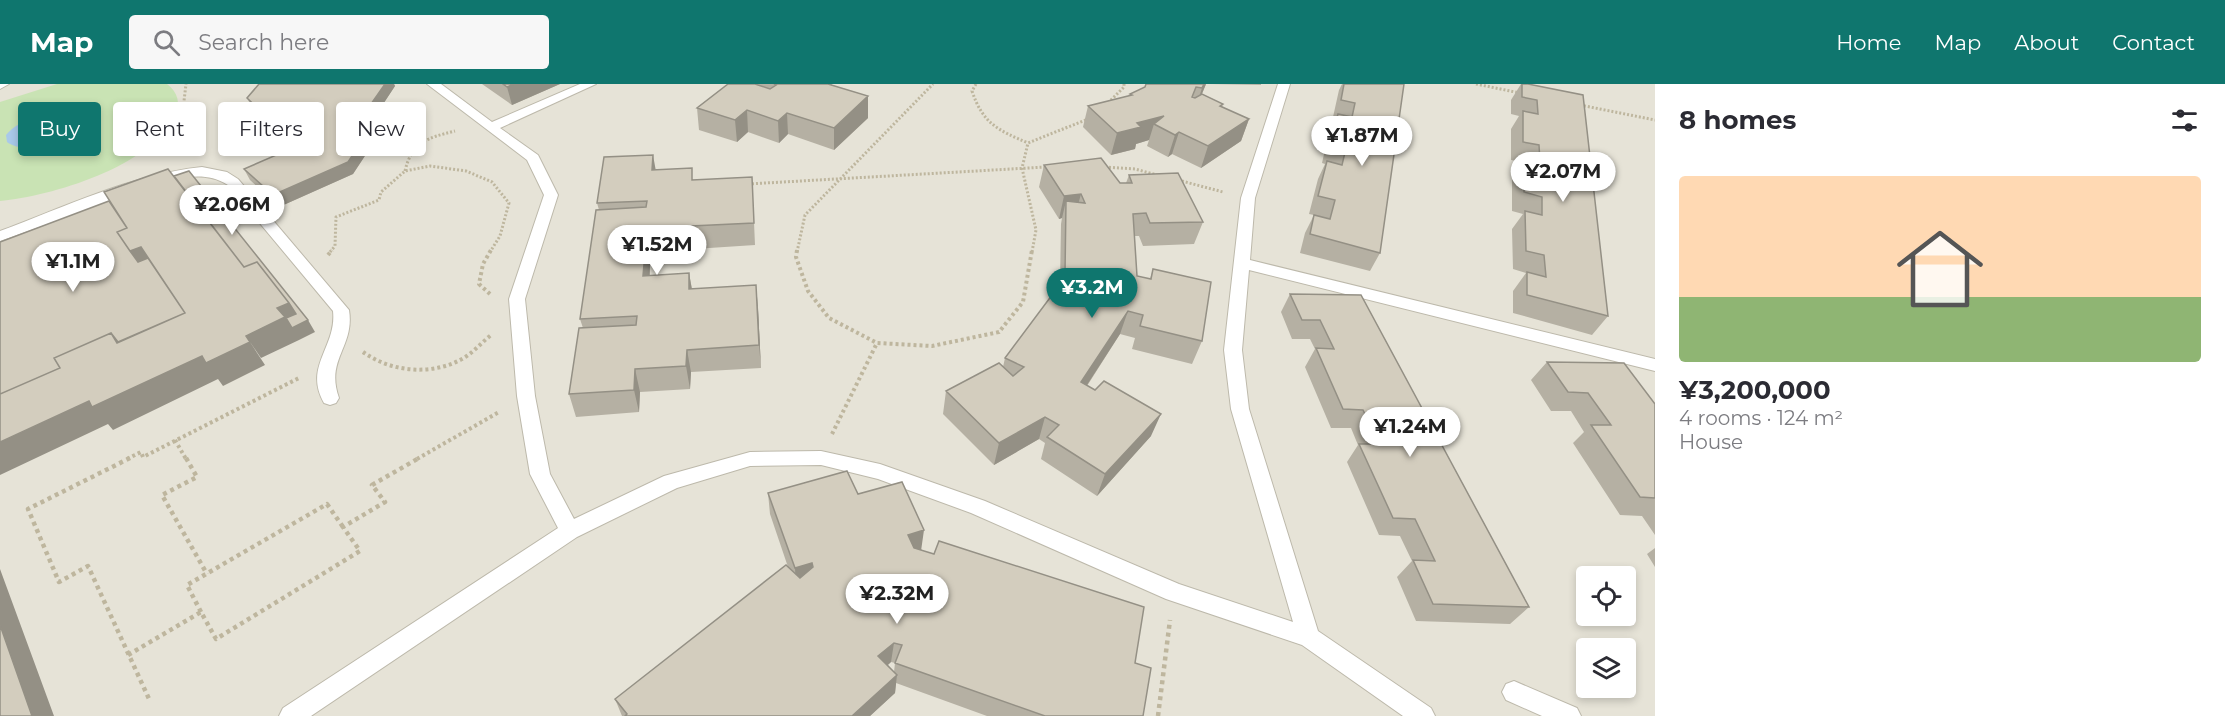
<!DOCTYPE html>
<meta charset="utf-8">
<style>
body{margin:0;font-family:Montserrat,sans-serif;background:#f7f7f7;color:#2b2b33;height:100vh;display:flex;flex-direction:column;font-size:22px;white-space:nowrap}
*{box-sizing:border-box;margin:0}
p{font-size:20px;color:#7c7c81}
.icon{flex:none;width:33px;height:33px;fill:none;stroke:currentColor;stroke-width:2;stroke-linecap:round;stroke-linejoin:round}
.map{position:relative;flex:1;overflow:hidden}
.side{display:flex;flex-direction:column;background:#fff;width:570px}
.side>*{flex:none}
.top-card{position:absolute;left:18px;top:18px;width:570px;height:54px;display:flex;gap:12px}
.tools{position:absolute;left:1576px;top:482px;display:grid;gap:12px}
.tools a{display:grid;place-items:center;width:60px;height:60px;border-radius:6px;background:#fff;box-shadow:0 3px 9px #0003;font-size:30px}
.price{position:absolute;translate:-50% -51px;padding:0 14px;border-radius:21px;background:#fff;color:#222;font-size:20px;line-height:39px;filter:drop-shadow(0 2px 3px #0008)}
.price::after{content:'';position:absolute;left:50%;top:36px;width:18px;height:14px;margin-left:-9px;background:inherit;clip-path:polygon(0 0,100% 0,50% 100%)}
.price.selected{background:#0f766e;color:#fff}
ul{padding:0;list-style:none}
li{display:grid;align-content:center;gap:12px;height:318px;padding:0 24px}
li+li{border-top:2px solid #e1e1e2}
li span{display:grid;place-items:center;height:186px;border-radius:6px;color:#555}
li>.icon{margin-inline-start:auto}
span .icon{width:108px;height:108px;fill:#fffc;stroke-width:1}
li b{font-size:26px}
h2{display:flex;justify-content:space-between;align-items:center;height:72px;padding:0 24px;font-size:26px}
.chip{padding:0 21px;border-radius:6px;background:#fff;box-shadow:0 3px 9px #0003;font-size:21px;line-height:54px}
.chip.selected{background:#0f766e;color:#fff}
header{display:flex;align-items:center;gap:36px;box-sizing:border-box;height:84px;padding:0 30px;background:#0f766e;color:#fff}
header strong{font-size:28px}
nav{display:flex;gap:33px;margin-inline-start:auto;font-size:21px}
.search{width:420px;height:54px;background:#f7f7f7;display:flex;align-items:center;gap:15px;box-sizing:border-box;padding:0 21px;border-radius:6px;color:#7c7c81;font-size:22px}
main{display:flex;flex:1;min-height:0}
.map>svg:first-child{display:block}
.residential{fill:#e6e3d7;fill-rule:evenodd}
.green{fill:#c9e3b4}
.water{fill:#a9c9ea}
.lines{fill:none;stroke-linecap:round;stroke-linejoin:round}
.lane-casing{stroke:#bdb9ab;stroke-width:2}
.path-far2{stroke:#beb69e;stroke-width:3;stroke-dasharray:2 2;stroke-linecap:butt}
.path-far1{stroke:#beb69e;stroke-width:4;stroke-dasharray:3 3;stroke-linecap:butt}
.path{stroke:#beb69e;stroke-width:4.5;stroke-dasharray:4 4;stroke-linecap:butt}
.lane{fill:#fff;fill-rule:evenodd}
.wall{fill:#b5b0a3;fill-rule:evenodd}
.shaded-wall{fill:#949085}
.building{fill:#d3cdbe;stroke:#949085;stroke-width:1.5}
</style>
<header>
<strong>Map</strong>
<div class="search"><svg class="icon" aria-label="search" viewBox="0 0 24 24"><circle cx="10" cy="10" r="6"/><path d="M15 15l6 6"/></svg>Search here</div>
<nav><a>Home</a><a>Map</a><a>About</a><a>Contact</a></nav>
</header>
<main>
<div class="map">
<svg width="1655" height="632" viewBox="0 0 1655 632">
<rect width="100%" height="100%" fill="#f2f0e8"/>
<!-- residential -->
<path class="residential" d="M0 0H1655V632H0ZM1587 492H1626V531H1587ZM1587 564H1626V603H1587Z"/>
<!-- green -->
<path class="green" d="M57 0H167C178 8 181 20 175 32 150 83 52 112 0 117V18Z"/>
<!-- water -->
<path class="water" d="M66 29 76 31 80 37C73 59 25 72 7 58L6 51C20 34 45 29 66 29Z"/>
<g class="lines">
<!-- lane casing -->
<g class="lane-casing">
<path id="lane" d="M0 0H9L0 5Z
M427 0H441L492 38 580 0H596L500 44 538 71 558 111 525 215 535 312 550 390 574 435 664 392 750 368 821 367 880 380 985 417 1179 500 1293 538 1231 325 1224 266 1241 114 1278 0H1290L1255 114 1250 176 1655 275V287L1249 186 1242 266 1249 325 1318 547 1431 624 1435 632H1403L1302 561 1166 515 971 429 878 395 821 381 750 382 677 404 577 453 311 632H279L283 624 558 444 530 390 517 312 509 215 544 111 527 76Z
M202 83 227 88 238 95 349 226C355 263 325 275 339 314L336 319 330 321 324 319C303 282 337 263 333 227L228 101C211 90 196 92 176 94L0 157V147C65 123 133 90 202 83Z
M1514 597 1577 624 1581 632H1542L1506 616 1502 608 1506 600Z"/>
</g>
<!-- path-far2 -->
<path class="path-far2" d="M976 0 972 7C983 40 998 46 1028 59
M1476 0 1520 9
M1108 19 1124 3V0
M1580 21 1655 36
M178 68 186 0
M1105 83 1135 85 1157 91
M405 87C412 57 428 54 455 47
M1178 96 1223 108
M748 100 1046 83
M330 168 335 162 336 133 379 116 381 108 405 87 430 82 466 87 492 98 509 119 500 152 490 168
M797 168 805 131 933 0
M1032 168 1036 146 1022 84 1028 59 1088 35"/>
<!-- path-far1 -->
<path class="path-far1" d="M797 166 796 173 808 207 829 234 877 259 932 262 999 248 1023 218 1032 166
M328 171 332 166
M490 210 479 200 483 180 491 166
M363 268C391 288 431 292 462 275 473 269 481 259 491 251
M832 350 877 259
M175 356 186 375
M127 375 141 368 143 373 299 294
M417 375 499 328"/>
<!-- path -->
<path class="path" d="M130 374 28 425 59 498 88 482 150 617
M186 374 197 393 162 411 207 490
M201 528 187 501 327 420 343 443
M128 571 201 528 216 555 360 467 343 443 385 418 372 401 419 374
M1158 632 1170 536"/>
<!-- lane -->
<use href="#lane" class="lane"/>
</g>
<!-- wall -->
<path class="wall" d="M259 0H394L395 2 383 20 408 32 398 46H382L353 90 279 123 250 96 244 85 288 66 305 44H271L253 25 247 14Z
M482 0H560L512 21Z
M728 0H832V1L868 12V34L834 66 788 50 779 59 748 48 737 58 699 46 697 24Z
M1206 0 1202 10 1223 20 1222 23 1249 35 1241 57 1201 84 1172 70 1168 73 1147 62 1149 56 1136 60 1135 65 1111 71 1083 43 1088 22 1129 12 1130 10Z
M1208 0H1261V1Z
M1342 0H1404L1380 169 1370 187 1300 169 1305 149 1314 131 1309 130 1318 95 1325 80 1322 79 1329 48 1336 34 1333 33 1339 6Z
M1521 0H1528L1583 11 1608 232 1592 251 1513 229V207L1526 189 1513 185 1512 145 1523 130 1512 127V92L1521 78 1511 76V45L1519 32 1511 30V16Z
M1044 81 1120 99H1126L1129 91 1203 138 1194 160 1143 162 1139 152H1134L1137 192 1150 195 1153 185 1202 257 1192 280 1132 265 1135 254 1120 250 1087 302 1151 352 1097 412 1041 375 1045 359 1039 355 994 381 943 330 946 307 1003 283 1005 274 1060 200 1061 140 1062 134 1059 135 1039 103Z
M656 86 694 96 752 93 755 161 694 165 693 177 650 180V192L689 189 692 205 758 224 761 284 691 288 690 305 640 308 639 328 576 333 569 310 583 244 580 235 599 126 597 119Z
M1290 210 1361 211 1529 523 1510 540 1416 537 1397 493 1412 477 1400 452 1379 451 1347 378 1358 361 1351 344H1331L1305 283 1315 265 1310 255H1292L1281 228Z
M1547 278 1655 320V451L1642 432 1620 431 1573 359 1584 348 1571 327H1551L1531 296Z
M768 409 858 410 922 466 1135 579 1143 632H987L896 599 895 609 870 632H622L615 615 788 483 770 430ZM891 578 895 579 894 588 888 581Z
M1655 464V483L1647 470Z"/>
<!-- shaded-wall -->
<path class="shaded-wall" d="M385 0H394L395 2 376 31 371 20Z
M514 0H560L512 21 507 3Z
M1204 0H1206L1195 26 1202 4Z
M868 12V34L834 66V44Z
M403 20 408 32 398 46 394 35Z
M747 26 748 48 737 58 735 36Z
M787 29 788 50 779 59 778 37Z
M1164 32 1154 40 1149 56 1136 60 1135 65 1111 71 1117 49 1137 39Z
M377 35 382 46 353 90 279 123 273 111Z
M1249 35 1241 57 1201 84 1208 62Z
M1179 48 1172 70 1168 73 1175 51Z
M653 71 657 93 652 86Z
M1081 110 1075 132 1066 117 1062 134 1059 135 1064 112Z
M691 142 694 165 693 177 690 155Z
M135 154 201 252 0 343 111 249 147 190 130 167Z
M646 157 650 180 648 215 643 192Z
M689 189 693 212 689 205Z
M756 201 758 224 761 284 759 261Z
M289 219 308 236 315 248 299 256 292 244 299 256 261 274 246 252 277 224Z
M1128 227 1120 250 1074 321 1081 298Z
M250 258 265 281 223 302 218 295 113 346 108 340 0 391V358L89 317 202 272Z
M687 266 691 288 690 305 686 282Z
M635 285 640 308 639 328 634 306Z
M1161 330 1151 352 1097 412 1105 390Z
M1045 333 1039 355 994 381 999 359Z
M924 446 921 467 905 472 908 451Z
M812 479V500L796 505 795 484Z
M0 485 54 632H32L0 541Z
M894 559 891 578 876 591 878 572Z
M897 591 895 609 870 632H852Z"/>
<!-- building -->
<path class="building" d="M259 0H385L371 20H403L394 35H377L348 78 273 111 244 85 288 66 314 33 266 32 247 14Z
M503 0H514L507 3Z
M728 0H755L770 5 776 1 774 0H828L868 12 834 44 787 29 778 37 747 26 735 36 697 24Z
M1146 0H1204L1202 4 1196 3 1192 13 1195 14 1202 10 1223 20 1220 22 1249 35 1208 62 1179 48 1175 51 1154 40 1164 32 1137 39 1141 43 1117 49 1088 22 1132 11 1130 10 1145 3Z
M1344 0H1404L1380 169 1310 150 1314 131 1330 135 1335 116 1318 112 1327 77 1342 81 1346 64 1330 60 1338 30 1352 33 1355 19 1341 16Z
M1522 0H1528L1583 11 1608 232 1527 211V188L1546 193 1544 171 1526 167 1525 127 1542 131V113L1524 108V74L1540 78 1539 61 1523 58V27L1538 30 1537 16 1522 13Z
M653 71 652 86 692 84V96L752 93 754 139 691 142 690 155 646 157 643 192 689 189V205L756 201 759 261 687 266 686 282 635 285 634 306 569 310 579 244 636 241 637 232 580 235 596 126 646 123 647 117 597 119 604 73Z
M1101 74 1120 99H1132L1129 91 1178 89 1203 138 1150 139 1146 129 1133 130 1137 192 1151 195 1153 185 1211 198 1202 257 1140 242 1143 231 1128 227 1081 298 1095 306 1104 297 1161 330 1105 390 1047 353 1059 341 1045 333 999 359 946 307 999 279 1013 292 1024 283 1005 274 1064 195 1082 202 1085 192 1065 190 1066 117 1085 119 1081 110 1064 112 1044 81Z
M168 85 244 183 257 178 289 219 277 224 285 233 246 252 250 258 206 279 202 272 92 323 89 317 0 358V310L60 284 54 274 111 249 117 259 185 229 141 163 130 167 117 148 127 144 104 108Z
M189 87 308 236 292 244 286 234 296 230 289 219 257 178 244 183 174 92Z
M109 117 127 144 117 148 130 167 138 178 148 174 185 229 118 258 111 249 54 274 60 284 0 310V158Z
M1290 210 1361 211 1529 523 1433 520 1413 476 1435 477 1415 435 1393 434 1359 360H1379L1363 326 1343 325 1316 264 1334 265 1320 236H1302Z
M1547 278 1624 279 1655 320V414L1640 413 1591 341H1611L1588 309 1568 308Z
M847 387 858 410 902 398 924 446 908 451 914 464 934 470 939 457 1144 523 1135 579 1151 584 1143 632H1045L895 579 902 561 894 559 878 572 897 591 852 632H625L627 630 615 615 786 481 800 494 813 483 812 479 795 484 768 409Z
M0 541 32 632H0Z"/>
</svg>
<div class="tools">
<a><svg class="icon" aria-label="locate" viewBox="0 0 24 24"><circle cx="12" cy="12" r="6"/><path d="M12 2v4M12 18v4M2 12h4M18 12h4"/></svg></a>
<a><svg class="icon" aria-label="layers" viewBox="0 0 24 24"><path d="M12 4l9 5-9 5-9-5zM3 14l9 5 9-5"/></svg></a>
</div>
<b class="price" style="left:1362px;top:83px">¥1.87M</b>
<b class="price" style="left:1563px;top:119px">¥2.07M</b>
<b class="price" style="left:232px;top:152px">¥2.06M</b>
<b class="price" style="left:657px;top:192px">¥1.52M</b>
<b class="price" style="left:73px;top:209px">¥1.1M</b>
<b class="price selected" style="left:1092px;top:235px">¥3.2M</b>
<b class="price" style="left:1410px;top:374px">¥1.24M</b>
<b class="price" style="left:897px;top:541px">¥2.32M</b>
<div class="top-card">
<a class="chip selected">Buy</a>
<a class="chip">Rent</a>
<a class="chip">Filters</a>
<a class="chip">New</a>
</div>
</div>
<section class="side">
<h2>8 homes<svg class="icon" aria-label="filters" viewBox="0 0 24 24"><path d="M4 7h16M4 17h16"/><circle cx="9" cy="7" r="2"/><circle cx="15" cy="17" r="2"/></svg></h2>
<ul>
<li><span style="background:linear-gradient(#ffd9b3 65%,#8fb573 0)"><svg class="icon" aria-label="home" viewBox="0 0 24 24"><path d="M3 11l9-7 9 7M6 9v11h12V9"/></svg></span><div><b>¥3,200,000</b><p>4 rooms · 124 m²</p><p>House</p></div></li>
</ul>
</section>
</main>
